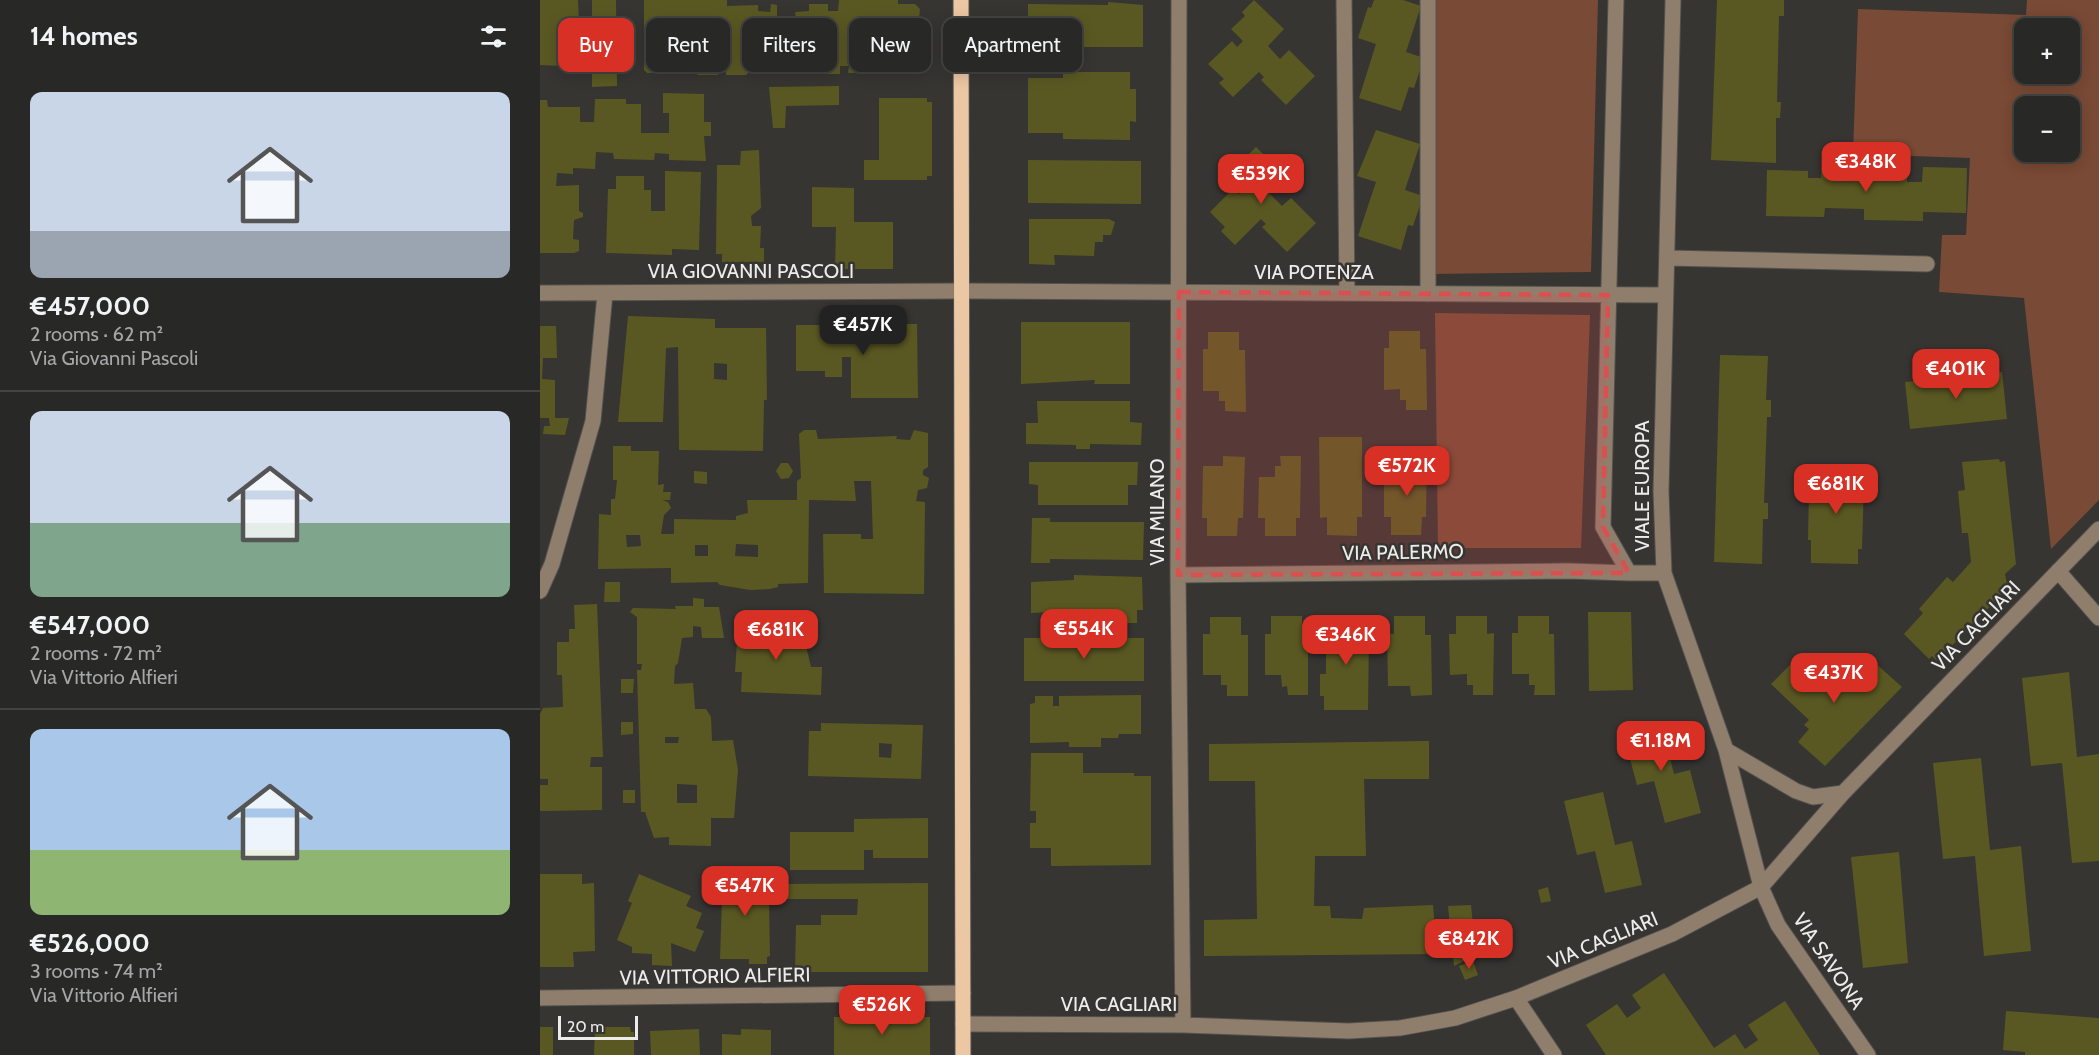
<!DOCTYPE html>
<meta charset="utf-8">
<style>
body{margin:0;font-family:Cabin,sans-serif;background:#30302e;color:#f1f3f6;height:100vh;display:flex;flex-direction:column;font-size:22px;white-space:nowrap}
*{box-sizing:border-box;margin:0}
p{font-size:20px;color:#a5a6a7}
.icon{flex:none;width:33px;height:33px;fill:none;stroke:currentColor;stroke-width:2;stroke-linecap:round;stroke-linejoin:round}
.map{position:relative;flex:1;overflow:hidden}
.panel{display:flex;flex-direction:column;background:#282826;width:540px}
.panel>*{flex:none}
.banner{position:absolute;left:18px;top:18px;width:570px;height:54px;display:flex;gap:12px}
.buttons{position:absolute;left:1474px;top:18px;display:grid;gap:12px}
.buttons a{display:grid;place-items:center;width:66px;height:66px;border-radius:12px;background:#282826;box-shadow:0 3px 15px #0003,0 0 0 2px #444443;font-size:30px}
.scale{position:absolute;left:18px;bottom:15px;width:80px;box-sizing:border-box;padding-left:6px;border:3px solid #edeceb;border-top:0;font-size:16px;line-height:21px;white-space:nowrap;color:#edeceb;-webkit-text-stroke:4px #363532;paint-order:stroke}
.price{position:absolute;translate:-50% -51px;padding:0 14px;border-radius:12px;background:#d93025;color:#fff;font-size:20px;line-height:39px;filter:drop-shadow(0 2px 3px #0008)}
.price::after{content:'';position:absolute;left:50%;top:36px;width:18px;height:14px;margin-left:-9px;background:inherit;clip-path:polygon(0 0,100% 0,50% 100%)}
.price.on{background:#222;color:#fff}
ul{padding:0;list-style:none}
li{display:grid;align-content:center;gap:12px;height:318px;padding:0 30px}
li+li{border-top:2px solid #444443}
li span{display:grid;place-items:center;height:186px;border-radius:12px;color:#555}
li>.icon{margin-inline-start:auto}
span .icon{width:108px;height:108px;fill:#fffc;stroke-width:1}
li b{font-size:26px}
h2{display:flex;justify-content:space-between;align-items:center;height:72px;padding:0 30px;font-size:26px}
.tag{padding:0 21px;border-radius:12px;background:#282826;box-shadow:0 3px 15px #0003,0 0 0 2px #444443;font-size:21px;line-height:54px}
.tag.on{background:#d93025;color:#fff}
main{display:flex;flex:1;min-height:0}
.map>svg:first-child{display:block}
.green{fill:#794a35;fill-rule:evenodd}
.building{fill:#5a5822;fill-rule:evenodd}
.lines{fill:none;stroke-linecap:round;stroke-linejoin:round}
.minor-casing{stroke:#535250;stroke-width:17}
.major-casing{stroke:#535250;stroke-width:17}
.minor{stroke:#907e6d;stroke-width:15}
.major{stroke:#ebc7a3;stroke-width:15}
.marked{fill:#db4f4f;fill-opacity:0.2;stroke:#db4f4f;stroke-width:4.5;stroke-dasharray:12 8;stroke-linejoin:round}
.labels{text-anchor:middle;stroke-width:5;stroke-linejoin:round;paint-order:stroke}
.street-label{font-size:20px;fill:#edeceb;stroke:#363532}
</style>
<main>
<section class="panel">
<h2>14 homes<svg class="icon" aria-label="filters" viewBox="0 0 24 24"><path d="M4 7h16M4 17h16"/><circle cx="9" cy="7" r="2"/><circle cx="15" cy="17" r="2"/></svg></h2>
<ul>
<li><span style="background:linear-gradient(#c9d6e8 75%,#9aa5b1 0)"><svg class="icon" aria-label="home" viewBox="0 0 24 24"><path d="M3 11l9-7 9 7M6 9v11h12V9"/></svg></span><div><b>€457,000</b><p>2 rooms · 62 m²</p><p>Via Giovanni Pascoli</p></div></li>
<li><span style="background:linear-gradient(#c9d6e8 60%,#7fa58c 0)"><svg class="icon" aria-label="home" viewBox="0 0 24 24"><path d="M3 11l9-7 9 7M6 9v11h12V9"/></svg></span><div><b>€547,000</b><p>2 rooms · 72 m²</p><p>Via Vittorio Alfieri</p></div></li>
<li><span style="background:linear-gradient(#a9c7e8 65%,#8fb573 0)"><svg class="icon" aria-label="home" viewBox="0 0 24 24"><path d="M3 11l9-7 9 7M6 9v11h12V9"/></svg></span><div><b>€526,000</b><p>3 rooms · 74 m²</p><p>Via Vittorio Alfieri</p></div></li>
</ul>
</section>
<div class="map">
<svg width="1559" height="1055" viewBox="0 0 1559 1055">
<rect width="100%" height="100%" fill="#363532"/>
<!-- green -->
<path class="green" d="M893 0H1058L1051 272 893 274Z
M1487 0H1559V500L1511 549 1484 298 1399 292 1402 235H1426L1430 158 1313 154 1318 9 1486 15ZM1530 28V74H1485V28ZM1530 106V152H1485V106Z
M895 313 1050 315 1041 548H898Z"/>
<!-- building -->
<path class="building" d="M0 0H38L40 48 23 47 22 66 0 65Z
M52 0H76L77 86 52 87Z
M104 0H187V6L218 5V11L230 12 231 4 237 5V20H230L231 61 210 59V71L206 75H186V68H178V75H158L154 71 155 64H145L144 68H118V73H107L104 70Z
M299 0H358V4H375L380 9 379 19 374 23H362V31L370 30V38L376 41V57L369 59V67H342L341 63H331L329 73H308L309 66H300V74H279L276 71 277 59 254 61 255 35H250V20H256L255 12 269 11V4H288V11H298Z
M714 0 744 29 728 46 740 59 749 50 775 76 746 105 721 80 724 77 719 72 693 97 679 83 684 79 668 64 692 41 697 47 703 41 691 29 705 16 702 12Z
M834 0H863L881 6 866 52 884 58 874 88 869 87 861 111 819 98 836 44 818 38 828 7 831 8Z
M1177 0H1244V16H1239L1237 102H1241L1240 118H1236V163L1171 160Z
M568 2 603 5V47H488L489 34H479L480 18H488V4L568 5Z
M523 72H590V89H596V122L590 121V140L523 139V133H488V78H523Z
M299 86V105L246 106 245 128H233L229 87Z
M123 93 164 94V122H171V136H164L166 161 129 160V154L115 153 114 160 74 159 73 153 56 152 55 169 33 168V174L17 173 16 186 39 185V211L43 213V217L34 220 33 239 39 240V251L34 253H0V100H7L8 107H40V122H54L55 99H86V104H101V133H129V113H123Z
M339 98H387V102H392V176H387V180H324V160H339Z
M836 130 880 144 865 190 883 196 873 226 868 225 861 250 818 236 836 182 817 176Z
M716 147 746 177 729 193 742 206 751 198 776 223 747 252 722 227 726 224 721 219 695 245 681 231 685 227 670 212 693 189 699 194 704 189 693 177 706 163 703 160Z
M219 150 221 208 211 216 212 226H221L220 248H224V262H182V254H176L177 165H200L201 151Z
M488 160 601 161V204L488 203Z
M1282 163 1328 164V174L1367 175V182H1382L1383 167 1427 168 1426 213 1383 212V221L1324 220V209L1285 208 1284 217 1226 216 1227 170 1268 171V178H1281Z
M125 171 161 172 159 250 132 249V255L66 253 68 189H76V176H104V190H111V211H125Z
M272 187 314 188V222H353V269H295L296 227H272Z
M489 219H569L575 222 571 235H563V242H555L554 256 514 255 515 265 489 264Z
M88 316 175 319V328H226L227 400H224L223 451 139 450 138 347 126 348 123 422H78ZM174 363 187 364V380L174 379Z
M308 319H333V324H377L378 398H311V357H302V377H285V371H256V325H308Z
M481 322H590V384H554L555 380 481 384Z
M0 326H16L17 358H3L2 379 15 380V418H29L25 435 3 434 4 426H10L9 418H0Z
M849 331H880V349H886L887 410H866V400H860V389L844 390V348H849Z
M668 332H699V350H705L706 412 685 411V401H679V391H663V349H668Z
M1180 355 1228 356 1226 400H1231V417H1227L1224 503H1228V519H1223L1222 564 1174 562Z
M1462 372 1467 419 1370 429 1365 382Z
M497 401H590V422L602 423 601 445 550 444V449H536V445L486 444V423H498Z
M264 430H276L278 439 357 436 356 439 370 440 374 430 388 433V467L383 470V475L389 478 387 488 378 490 376 501 385 502 384 594 284 593 283 534H321V539H333L331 481H314L316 501 269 500 268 583 238 584V587L230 589 210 590 180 585 177 582 131 583V568L58 569 59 514 71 515V499H75L77 480H73V446H91V451H119L118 485 124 484 123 492H131L130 500H122L128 502 131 508 124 515 121 534H134V519L196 520V516L208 513 207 500H257V481L261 478 259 434ZM86 535H100L101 546 87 547ZM196 544 218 545V557L195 556ZM155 545H168V556H155Z
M779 437H822V517H817V536L787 535V517L780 518Z
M866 455H887L886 517H882L881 535H851V517H844V476L861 477V466H866Z
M683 456 705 457 703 518H698L697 536H667V518H662L663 466H683Z
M740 456H761L760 518H756V536H725V518H718L719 477H735V466H741Z
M1459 459 1460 462 1465 461 1476 564 1465 574 1468 588 1397 661 1392 656 1389 659 1364 634 1383 613 1379 609 1407 577 1413 582 1431 562 1428 533H1422L1418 491 1425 490 1422 462Z
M489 462H598L597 485H588V505H498V485L489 484Z
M241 463H248L253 471 249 478 241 479 236 471Z
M1273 466 1321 468V483H1324L1322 549H1318V564L1271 563V540H1268L1269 489 1272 490Z
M154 471 167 472V484L154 483Z
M492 518H510V522H604L603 560 510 559V563H491Z
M534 575 602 577 603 610H597V623H528L511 612 491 613V582L534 580Z
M65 582H80V602H64Z
M153 598 164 599V607H179L184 638H162L161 627 153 626V637L142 638 138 663 135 666 134 684 153 683 155 709H166L171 717 172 741 193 740 198 770 194 818H171V846L129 845V837L114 838 105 812H101L97 670H101L102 664H97V617L90 612 93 608 136 609 135 606H153ZM125 737H139L138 743H125ZM137 784 157 785V803H137Z
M57 604 63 757H51L50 767H62V810L0 811V785H8V779H0V714L3 708 23 707 22 675H17V642H29V629H35L34 605Z
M1048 612H1091L1093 690 1049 691Z
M731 616H762V635H768V695H748L747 686 742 687 741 675H725V634H731Z
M792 616H822V635H829L828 710H784V696H780V674H786V634H792Z
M854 616H885V635H891L892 695 871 696 870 686H848L847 633 854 634Z
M916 616H947V634L954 633 953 695H933V685H927V674L910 675 909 634H916Z
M978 616H1009V634H1014L1015 695H994L995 685H989V674H972V633H978Z
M670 617H701V635H708V696H687V685H681V675H663V634H670Z
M204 623 262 624V648L266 646 271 667H282L281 695 201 692 202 672H195L197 642H204Z
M484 638H604V681H484Z
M1257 658 1269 670 1274 663 1299 687 1317 667 1324 673 1334 662 1362 687 1285 766 1258 742 1269 729 1264 725 1269 720 1231 684Z
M1529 672 1537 757 1559 754V861L1532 863 1522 763 1491 766 1482 678Z
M81 679H94L93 693H81Z
M601 695V734H579L578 738H561V747H529V742L490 743V704L495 703V696H513V706H519V696Z
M81 722H93V734L81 735Z
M1121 722 1134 774 1150 770 1161 813 1125 823 1114 781 1097 785 1083 733Z
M281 723 383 725 381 779 268 776 269 731H281ZM339 743 352 744 351 758 339 757Z
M889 741V779H824L826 856H775L774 906H790L791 918 822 919 824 908 893 905 897 954 664 956V920L717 919 715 781H669V744Z
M491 753H543V773H594V776H611V865L511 866V848H490V823H496V811H490Z
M1441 758 1450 850 1481 846 1491 951 1444 956 1435 856 1403 859 1393 763Z
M83 790H95V803H83Z
M1063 792 1075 845 1092 841 1102 885 1065 893 1055 851 1037 855 1024 801Z
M388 818V858H333V850H324V870H250V832H314V819Z
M1359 852 1368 963 1323 968 1311 857Z
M183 869H222L223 901H229L230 956 227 957V964H209V959H180Z
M0 874H42V884L54 883 55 951 33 952 34 967H0Z
M99 874 151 896 146 906 162 913 156 928 164 931 155 952 131 943 132 966 112 965V954L92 953V947L77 940 92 903 88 901Z
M388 883V972H255L256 925H281V915H317L318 899H237V884Z
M1008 887 1011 901 1001 903 998 890Z
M931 905 936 955 914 966 908 906Z
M933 961 938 975 925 980 919 966Z
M1124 973 1174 1048 1195 1034 1205 1049 1218 1040 1208 1025 1245 1001 1280 1055H1066L1046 1025 1077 1004 1087 1018 1101 1008 1092 995Z
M1466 1011 1559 1018V1055H1485V1052L1463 1050Z
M294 1017H390V1055H294Z
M0 1027H13V1055H0Z
M55 1027H90L91 1032H94V1055H54Z
M159 1029 160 1055H111L110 1031Z
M201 1029 231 1030V1055H182V1034L201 1035Z"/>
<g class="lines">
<!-- minor casing -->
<g class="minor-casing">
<path id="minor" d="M639 0 638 575 643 1025
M804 0 807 293
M1076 0 1063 527 1089 573H1124
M1133 0 1121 491 1124 573 1186 750 1221 887 1238 925 1328 1055
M1127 258 1387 264
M0 293 422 291 1125 295
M888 294V0
M1518 571 1559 618
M638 575 1028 571 1089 573
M0 591 12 564 53 421 65 294
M1186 750 1256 791 1273 797 1303 793
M0 998 423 993
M976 998 1014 1055
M423 1024 643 1025 809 1031 860 1028 915 1018 976 998 1132 934 1221 887 1303 793 1559 529"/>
</g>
<!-- major casing -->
<g class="major-casing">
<path id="major" d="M421 0 423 1055"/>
</g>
<!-- minor -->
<use href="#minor" class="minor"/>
<!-- major -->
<use href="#major" class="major"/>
</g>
<!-- marked area -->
<path class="marked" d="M639 292 1068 295 1063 527 1089 573 638 575Z"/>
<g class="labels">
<!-- street labels -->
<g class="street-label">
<text x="211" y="278">VIA GIOVANNI PASCOLI</text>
<text x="774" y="279">VIA POTENZA</text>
<text transform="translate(1102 486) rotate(-90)" y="7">VIALE EUROPA</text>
<text transform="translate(617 512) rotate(-90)" y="7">VIA MILANO</text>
<text transform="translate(863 552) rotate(-1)" y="7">VIA PALERMO</text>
<text transform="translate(1436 626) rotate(-46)" y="7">VIA CAGLIARI</text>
<text transform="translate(1063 940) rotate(-23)" y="7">VIA CAGLIARI</text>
<text transform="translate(1289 961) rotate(56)" y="7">VIA SAVONA</text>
<text transform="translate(175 976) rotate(-1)" y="7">VIA VITTORIO ALFIERI</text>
<text x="579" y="1011">VIA CAGLIARI</text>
</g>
</g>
</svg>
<div class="buttons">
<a>+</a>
<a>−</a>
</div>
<div class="scale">20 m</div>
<b class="price" style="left:1326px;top:193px">€348K</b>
<b class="price" style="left:721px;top:205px">€539K</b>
<b class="price on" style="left:323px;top:356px">€457K</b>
<b class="price" style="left:1416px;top:400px">€401K</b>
<b class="price" style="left:867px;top:497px">€572K</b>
<b class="price" style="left:1296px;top:515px">€681K</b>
<b class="price" style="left:544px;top:660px">€554K</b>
<b class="price" style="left:236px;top:661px">€681K</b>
<b class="price" style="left:806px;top:666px">€346K</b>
<b class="price" style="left:1294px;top:704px">€437K</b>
<b class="price" style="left:1121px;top:772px">€1.18M</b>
<b class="price" style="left:205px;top:917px">€547K</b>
<b class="price" style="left:929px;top:970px">€842K</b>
<b class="price" style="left:342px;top:1036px">€526K</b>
<div class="banner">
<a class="tag on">Buy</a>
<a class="tag">Rent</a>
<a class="tag">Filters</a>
<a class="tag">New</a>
<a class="tag">Apartment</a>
</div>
</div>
</main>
